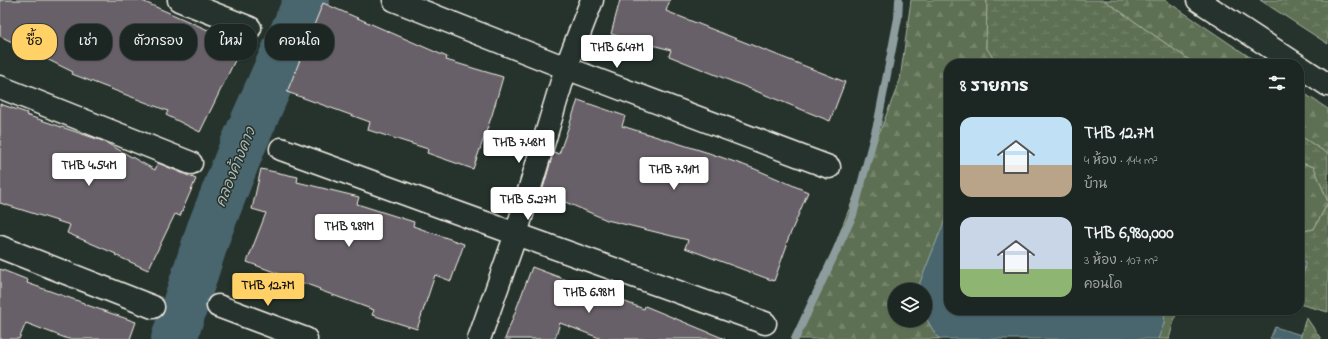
<!DOCTYPE html>
<html lang="th">
<meta charset="utf-8">
<style>
body{margin:0;font-family:"Indie Flower","Playpen Sans Thai",sans-serif;background:#29322f;color:#f1f3f6;height:100vh;display:flex;flex-direction:column;font-size:15px;white-space:nowrap}
*{box-sizing:border-box;margin:0}
p{font-size:13px;color:#a0a5a5}
.icon{flex:none;width:22px;height:22px;fill:none;stroke:currentColor;stroke-width:2;stroke-linecap:round;stroke-linejoin:round}
.map{position:relative;flex:1;overflow:hidden}
.side{position:absolute;left:944px;top:59px;width:360px;height:256px;display:flex;flex-direction:column;background:#1c2622;border-radius:16px;box-shadow:0 1px 3px #0004,0 0 0 1px #3a4340}
.side>*{flex:none}
.banner{position:absolute;left:12px;top:24px;width:380px;height:36px;display:flex;gap:8px}
.fabs{position:absolute;left:888px;top:283px;display:grid;gap:8px}
.fabs a{display:grid;place-items:center;width:44px;height:44px;border-radius:50%;background:#1c2622;box-shadow:0 1px 3px #0004,0 0 0 1px #3a4340;font-size:20px}
.price{position:absolute;translate:-50% -34px;padding:0 9px;border-radius:4px;background:#fff;color:#222;font-size:13px;line-height:26px;filter:drop-shadow(0 1px 2px #0008)}
.price::after{content:'';position:absolute;left:50%;top:24px;width:12px;height:9px;margin-left:-6px;background:inherit;clip-path:polygon(0 0,100% 0,50% 100%)}
.price.current{background:#ffd166;color:#111}
ul{padding:0;list-style:none}
li{display:flex;align-items:center;gap:12px;height:100px;padding:0 16px}
li span{display:grid;place-items:center;flex:none;width:112px;height:80px;border-radius:12px;color:#555}
li>.icon{margin-inline-start:auto}
span .icon{width:48px;height:48px;fill:#fffc;stroke-width:1}
li b{font-size:17px}
h2{display:flex;justify-content:space-between;align-items:center;height:48px;padding:0 16px;font-size:17px}
.tag{padding:0 14px;border-radius:16px;background:#1c2622;box-shadow:0 1px 3px #0004,0 0 0 1px #3a4340;font-size:14px;line-height:36px}
.tag.current{background:#ffd166;color:#111}
.map>svg:first-child{display:block}
.green{fill:#5d6f52;stroke:#a8b09d}
.forest{fill:url(#forest-firs);stroke:#a8b09d}
.wetland{fill:url(#wetland-marsh);stroke:#a8b09d}
.water{fill:#48656d;stroke:#8d9d9e}
.lines{fill:none;stroke-linecap:round;stroke-linejoin:round}
.stream{stroke:#8d9d9e;stroke-width:8}
.river{stroke:#48656d;stroke-width:46}
.building{fill:#676068;stroke:#f4f1e8}
.street-casing{stroke:#f4f1e8;stroke-width:25}
.secondary-casing{stroke:#f4f1e8;stroke-width:25}
.street{stroke:#26332d;stroke-width:22}
.secondary{stroke:#26332d;stroke-width:22}
.labels{text-anchor:middle;stroke-width:3;stroke-linejoin:round;paint-order:stroke}
.water-label{font-size:15px;font-style:italic;fill:#afb9b7;stroke:#26332d}
</style>
<div class="map">
<svg width="1328" height="339" viewBox="0 0 1328 339">
<defs>
<pattern id="forest-firs" width="22" height="20" patternUnits="userSpaceOnUse"><rect width="22" height="20" fill="#5d6f52"/><path d="M5 1l3.5 6h-7zM16 11l3.5 6h-7z" fill="#75846b"/></pattern>
<pattern id="wetland-marsh" width="20" height="14" patternUnits="userSpaceOnUse"><rect width="20" height="14" fill="#5d6f52"/><path d="M1 5h8M5 5V1M11 12h8M15 12V8" fill="none" stroke="#75846b"/></pattern>
</defs>
<rect width="100%" height="100%" fill="#26332d"/>
<filter id="ink" filterUnits="userSpaceOnUse"><feTurbulence type="fractalNoise" baseFrequency=".025" numOctaves="2"/><feDisplacementMap in="SourceGraphic" scale="8" xChannelSelector="R" yChannelSelector="G"/><feConvolveMatrix kernelMatrix="1 2 1 2 8 2 1 2 1" color-interpolation-filters="sRGB"/></filter>
<g filter="url(#ink)">
<!-- green -->
<path class="green" d="M1165 310H1177L1169 339H1158L1164 323Z"/>
<!-- forest -->
<path class="forest" d="M911 0H987L986 47 997 64H949V210L917 290H895V320H925V316L937 337 942 339H798L900 80Z
M1104 0H1165L1260 64H1195Z
M1299 90 1328 109V154L1299 135Z
M1299 162 1314 167 1328 202 1314 229 1299 232Z
M1306 317 1321 339H1300Z"/>
<!-- wetland -->
<path class="wetland" d="M987 0H1104L1195 64H997L986 47Z
M1260 0H1328V44Z
M1299 135 1328 154V202L1314 167 1299 162Z
M1328 203V312L1299 304 1305 263 1299 258V232L1314 229Z"/>
<!-- water -->
<path class="water" d="M949 210V310H1165L1164 323 1158 339H942L937 337 925 316V290H917Z
M1299 258 1305 263 1299 304Z
M1275 327 1301 335 1300 339H1270Z"/>
<g class="lines">
<!-- stream -->
<path class="stream" d="M795 339 853 215 878 121 898 18 899 0"/>
<!-- river -->
<path class="river" d="M174 339 209 231 243 145 307 0"/>
</g>
<!-- building -->
<path class="building" d="M0 0H140L208 30 209 29 242 46 200 132 166 115 168 111 72 74 73 72 0 36Z
M620 0H670L666 11 845 82 830 121 669 56 671 50 611 34Z
M323 3 447 57 446 60 503 77 492 115 473 169 427 153 428 149 368 130 370 122 287 92Z
M578 100 625 116 622 126 709 153 755 169 808 192 786 244 787 245 774 281 685 248 688 240 607 220 542 192 552 157 554 152 559 154Z
M0 104 27 113 26 115 103 141 155 170 158 163 196 179 180 216 175 214 148 270 115 255 116 254 67 233 70 225 0 203Z
M261 169 298 177 297 182 359 197 357 204 414 222 413 226 464 244 451 281 435 275 417 329 372 315 374 310 319 290 320 289 247 262 266 213 252 209Z
M532 267 644 309 645 306 725 339H602L560 323 555 339H505Z
M0 269 28 280 27 283 84 303V304L136 322 130 339H68L26 323 19 339H0Z"/>
<g class="lines">
<!-- street casing -->
<g class="street-casing">
<path id="street" d="M179 0 250 28
M394 0 566 68 829 167
M0 87 191 163
M281 149 516 234 765 323
M0 247 153 307
M218 306 306 339
M479 339 516 234 566 68 592 0"/>
</g>
<!-- secondary casing -->
<g class="secondary-casing">
<path id="secondary" d="M1198 0 1296 64
M1299 66 1328 85"/>
</g>
<!-- street -->
<use href="#street" class="street"/>
<!-- secondary -->
<use href="#secondary" class="secondary"/>
</g>
</g>
<g class="labels">
<!-- water labels -->
<g class="water-label">
<text transform="translate(235 167) rotate(-68)" y="5">คลองค้างคาว</text>
</g>
</g>
</svg>
<div class="fabs">
<a><svg class="icon" aria-label="layers" viewBox="0 0 24 24"><path d="M12 4l9 5-9 5-9-5zM3 14l9 5 9-5"/></svg></a>
</div>
<b class="price" style="left:617px;top:69px">THB 6.47M</b>
<b class="price" style="left:519px;top:164px">THB 7.48M</b>
<b class="price" style="left:89px;top:187px">THB 4.54M</b>
<b class="price" style="left:674px;top:191px">THB 7.91M</b>
<b class="price" style="left:528px;top:221px">THB 5.27M</b>
<b class="price" style="left:349px;top:248px">THB 9.89M</b>
<b class="price current" style="left:268px;top:307px">THB 12.7M</b>
<b class="price" style="left:589px;top:314px">THB 6.98M</b>
<div class="banner">
<a class="tag current">ซื้อ</a>
<a class="tag">เช่า</a>
<a class="tag">ตัวกรอง</a>
<a class="tag">ใหม่</a>
<a class="tag">คอนโด</a>
</div>
<section class="side">
<h2>8 รายการ<svg class="icon" aria-label="filters" viewBox="0 0 24 24"><path d="M4 7h16M4 17h16"/><circle cx="9" cy="7" r="2"/><circle cx="15" cy="17" r="2"/></svg></h2>
<ul>
<li><span style="background:linear-gradient(#bfe0f5 60%,#b9a48a 0)"><svg class="icon" aria-label="home" viewBox="0 0 24 24"><path d="M3 11l9-7 9 7M6 9v11h12V9"/></svg></span><div><b>THB 12.7M</b><p>4 ห้อง · 144 m²</p><p>บ้าน</p></div></li>
<li><span style="background:linear-gradient(#c9d6e8 65%,#8fb573 0)"><svg class="icon" aria-label="home" viewBox="0 0 24 24"><path d="M3 11l9-7 9 7M6 9v11h12V9"/></svg></span><div><b>THB 6,980,000</b><p>3 ห้อง · 107 m²</p><p>คอนโด</p></div></li>
</ul>
</section>
</div>
